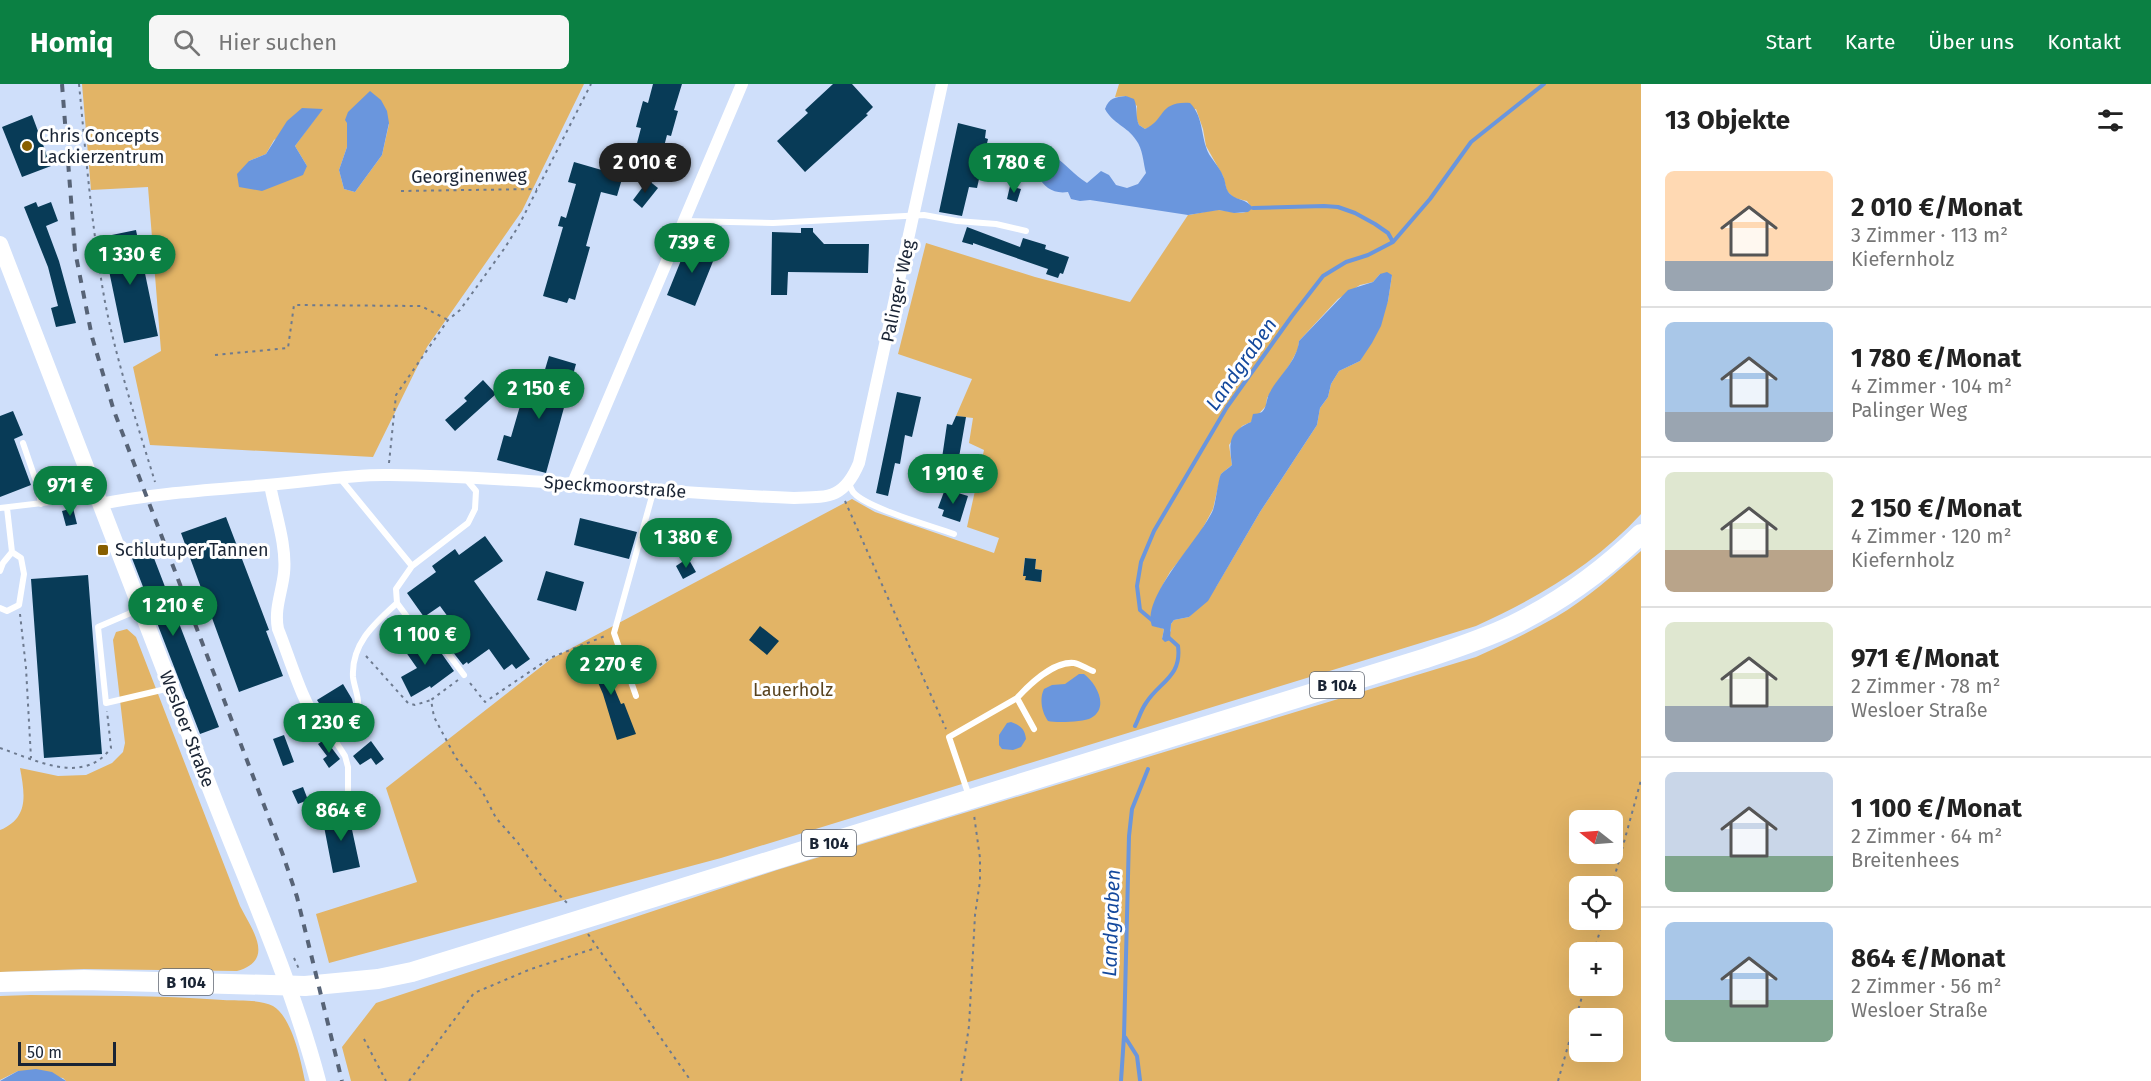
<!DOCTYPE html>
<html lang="de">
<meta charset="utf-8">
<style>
body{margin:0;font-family:"Fira Sans",sans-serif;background:#f6f6f6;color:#222;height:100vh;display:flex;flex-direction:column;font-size:22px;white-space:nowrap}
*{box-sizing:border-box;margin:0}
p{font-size:20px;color:#767676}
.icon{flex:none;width:33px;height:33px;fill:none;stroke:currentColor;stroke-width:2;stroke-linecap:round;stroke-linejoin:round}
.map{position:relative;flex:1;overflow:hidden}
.drawer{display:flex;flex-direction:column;background:#fff;width:510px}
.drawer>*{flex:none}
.needle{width:39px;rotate:287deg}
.fabs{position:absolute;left:1569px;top:726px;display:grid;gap:12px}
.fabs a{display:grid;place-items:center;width:54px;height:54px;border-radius:9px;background:#fff;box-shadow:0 6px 24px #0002;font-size:30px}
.scale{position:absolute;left:18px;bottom:15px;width:98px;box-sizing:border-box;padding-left:6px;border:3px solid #1a2434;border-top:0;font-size:16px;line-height:21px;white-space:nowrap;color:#1a2434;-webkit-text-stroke:4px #fff;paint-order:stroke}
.price{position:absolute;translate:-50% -51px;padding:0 14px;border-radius:21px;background:#0b8043;color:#fff;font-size:20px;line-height:39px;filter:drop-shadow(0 2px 3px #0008)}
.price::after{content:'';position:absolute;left:50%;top:36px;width:18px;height:14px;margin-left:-9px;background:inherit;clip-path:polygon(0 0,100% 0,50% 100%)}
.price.active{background:#222;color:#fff}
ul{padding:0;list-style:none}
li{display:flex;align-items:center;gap:18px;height:150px;padding:0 24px}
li+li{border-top:2px solid #e0e0e0}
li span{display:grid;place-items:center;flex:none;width:168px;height:120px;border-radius:9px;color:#555}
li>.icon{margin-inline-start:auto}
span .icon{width:72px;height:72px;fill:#fffc;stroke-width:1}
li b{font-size:26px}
h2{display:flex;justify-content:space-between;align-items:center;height:72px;padding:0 24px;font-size:26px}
header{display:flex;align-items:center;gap:36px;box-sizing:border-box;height:84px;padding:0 30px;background:#0b8043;color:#fff}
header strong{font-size:28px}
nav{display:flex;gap:33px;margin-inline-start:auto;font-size:21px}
.search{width:420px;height:54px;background:#f6f6f6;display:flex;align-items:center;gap:15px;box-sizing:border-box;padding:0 21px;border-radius:9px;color:#767676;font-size:22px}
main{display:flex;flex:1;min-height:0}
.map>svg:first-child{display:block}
.green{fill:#e2b466;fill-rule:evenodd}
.water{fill:#6a96dd}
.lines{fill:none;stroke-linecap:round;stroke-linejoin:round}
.stream{stroke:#6a96dd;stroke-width:4}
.building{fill:#083b57}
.path{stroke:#6d7a8f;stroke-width:2;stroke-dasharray:3 4.5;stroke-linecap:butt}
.lane{stroke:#fff;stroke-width:6}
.street{stroke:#fff;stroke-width:12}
.secondary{stroke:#fff;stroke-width:16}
.primary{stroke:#fff;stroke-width:20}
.rail{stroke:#576376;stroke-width:4;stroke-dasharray:8 8;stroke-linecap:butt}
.poi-dot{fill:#885f00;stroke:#fff;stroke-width:2}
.labels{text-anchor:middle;stroke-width:6;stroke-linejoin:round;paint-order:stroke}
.shield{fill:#fff;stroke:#5f6671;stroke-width:1.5}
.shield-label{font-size:16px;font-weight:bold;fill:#1a2434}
.poi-label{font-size:18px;fill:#1a2434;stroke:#fff;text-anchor:start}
.street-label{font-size:18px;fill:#1a2434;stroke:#fff}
.park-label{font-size:18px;fill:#594420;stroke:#fff}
.water-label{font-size:20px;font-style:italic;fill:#14499d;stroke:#fff}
</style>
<header>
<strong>Homiq</strong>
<div class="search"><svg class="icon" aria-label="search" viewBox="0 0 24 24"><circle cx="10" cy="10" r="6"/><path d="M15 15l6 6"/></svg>Hier suchen</div>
<nav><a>Start</a><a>Karte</a><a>Über uns</a><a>Kontakt</a></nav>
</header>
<main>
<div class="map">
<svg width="1641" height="997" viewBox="0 0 1641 997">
<rect width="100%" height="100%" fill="#cfdffa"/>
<!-- green -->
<path class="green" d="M82 0H584L522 127 427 263 373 373 150 361 133 283 161 267 148 103 91 106ZM322 25 295 62 307 82 249 77 266 70 274 56ZM347 39 389 40 382 71 355 108 344 105 339 86 347 63Z
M1119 0H1641V430C1595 480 1538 514 1476 542L721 774 329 879 316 830 417 798 386 704 551 575 852 415 875 428 994 469 999 454 967 443 984 366 969 359 973 334 956 332 972 295 898 270 926 159 1035 193 1130 218 1188 131C1198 130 1208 126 1218 126 1230 126 1242 134 1252 124L1247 117 1234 114 1227 107 1223 92 1206 62 1203 45 1196 25 1145 45 1139 41 1136 34 1137 22 1126 12 1115 13ZM1380 190 1392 191 1388 217 1360 277 1339 287 1331 300 1328 313 1320 324 1317 341 1260 428 1216 503 1189 533 1174 536 1171 540V547L1162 555 1164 545 1158 543 1161 504 1170 488 1198 453 1213 425 1221 390 1232 381 1229 361 1242 342 1251 338 1266 322 1267 314 1290 280 1298 265 1299 257 1338 215 1360 201 1373 198ZM1025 474 1036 475 1035 485 1042 486 1041 498 1026 496V492L1023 491Z
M1641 467V997H351L342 963 376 919 777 786 1476 573C1503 561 1530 548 1556 533 1587 515 1614 490 1641 467ZM1580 736H1612V770H1580ZM1580 802H1612V836H1580ZM1580 868H1612V902H1580ZM1580 934H1612V968H1580Z
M127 545 136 553 240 822C252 846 276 876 237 887L84 885 0 888V746C29 734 25 711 20 684L58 692 86 691 112 679 123 668 125 659 113 556 116 548Z
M30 911C94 912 159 911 223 916 238 917 260 915 273 922 292 933 301 977 305 997H66L63 994 18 987 0 996V912Z"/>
<!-- water -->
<path class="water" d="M370 7 381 16 387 27 389 39 382 71 355 108 344 105 339 86 347 63V39L345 36 348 28Z
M1126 12 1134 15C1138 24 1135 32 1139 41L1145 45C1166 36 1158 17 1190 19 1202 31 1201 47 1206 63 1209 74 1219 81 1223 92 1226 98 1225 104 1229 109 1238 118 1244 113 1253 124L1248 128 1234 129 1219 126 1188 131 1090 116 1080 117 1071 115 1068 108C1053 110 1045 104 1037 91L1046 75 1054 72C1066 80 1074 91 1087 99L1101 87 1109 91 1116 101 1127 104 1138 100 1146 89C1143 78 1143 65 1136 56 1127 42 1113 40 1105 25 1109 14 1115 13 1126 12Z
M302 24 323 25 295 62 307 82 303 91 262 107 239 103 237 90 249 77 266 70 287 37Z
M1387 188 1392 191 1388 217 1381 242 1372 259 1360 277 1339 287 1331 300 1328 313 1320 324 1317 341 1260 428 1208 517 1189 533 1174 536 1171 540 1170 556 1165 558 1162 555 1164 545 1152 542C1141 513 1201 454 1213 426 1216 418 1218 396 1221 390 1224 387 1229 384 1232 381 1229 359 1228 348 1251 338L1253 330C1255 330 1260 329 1262 328 1267 323 1266 316 1269 310 1278 292 1297 278 1299 257L1348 206 1373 198 1380 190Z
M1079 590H1084C1096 599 1110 623 1091 634 1084 638 1056 639 1048 637 1042 629 1039 615 1044 605L1052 601 1065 600Z
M1011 638C1020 641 1025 645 1026 655L1021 663 1013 666 1002 665 999 661V651L1007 639Z
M36 985 52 988 66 997H0L18 987Z"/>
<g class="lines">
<!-- stream -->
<path class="stream" d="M1253 124 1324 122 1338 123 1355 129 1375 140 1388 149 1393 158
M1153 537 1140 526 1137 502 1141 478 1154 447 1227 323 1292 232 1323 192 1346 178 1368 171 1393 158 1430 115 1471 58 1544 0
M1135 642C1139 634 1141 626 1146 619 1159 598 1182 593 1178 562L1168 553
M1125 953 1137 972 1140 996
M1121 997 1124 952 1129 752 1132 725 1148 685"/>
</g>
<!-- building -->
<path class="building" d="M653 0H682L674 26 678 27 671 52 667 51 655 97 629 90 641 44 636 43 643 17 648 19Z
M833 0H852L873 23 866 30 868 31 805 88 777 57 808 29 805 26Z
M32 31 51 82 22 93 2 43Z
M958 39 986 46 985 54 988 55 977 104 969 103 962 132 939 128Z
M574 78 612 89 613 85 624 88 617 112 601 108 589 151 586 162 590 163 575 216 569 214 567 219 543 212 563 143 558 142 561 132 566 134 576 100 568 98Z
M648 96 658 104 642 124 633 116Z
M1010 102 1021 105 1017 118 1007 115Z
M36 118 38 123 51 118 58 137 46 142 59 177 76 239 56 243 51 224 58 222 48 183 24 123Z
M967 143 1020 163 1023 154 1046 161 1045 165 1069 173 1063 190 1060 189 1058 194 1046 190 1048 185 973 159V161L962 158Z
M801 144H813V148L824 160H869L868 189 788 188 787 211H771L772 148 801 149Z
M136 146 158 252 124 259 102 153Z
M688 159 716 170 695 222 667 211Z
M549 272 576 280 546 389 497 376 504 351 511 353 522 315 535 319Z
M483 296 496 310 455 347 445 336 467 317 464 314Z
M897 308 921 313 912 353 905 351 900 380 895 379 888 412 876 409Z
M13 327 23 351 14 355 31 401 0 413V332Z
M956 332 966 333 958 379 942 374 947 340 952 341Z
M945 405 968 412 960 438 942 432 944 426 938 424Z
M73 424 77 440 66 442 62 427Z
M226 433 269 546 266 547 283 592 239 608 181 449Z
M580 434 637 448 629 475 574 461Z
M485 452 503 477 474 497 530 575 516 585 512 580 504 586 489 565 468 580 467 578 463 581 445 558 459 548 440 522 424 533 407 509 436 488 432 482 455 465 459 471Z
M147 456 219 643 200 650 128 464Z
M688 474 696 488 683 495 676 482Z
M1025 474 1036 475 1035 485 1042 486 1041 498 1025 496 1026 492H1023Z
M546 487 584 498 576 527 537 516Z
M88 491 102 670 44 674 31 495Z
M760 542 779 557 767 571 749 556Z
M422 550 432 563 436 564 442 570 454 587 431 604 430 602 411 613 401 593 417 584 403 564Z
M596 561 621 620 624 619 636 650 617 656 603 610 584 566Z
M343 600 352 615 353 619 329 635 317 616Z
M284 651 294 678 283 682 273 655Z
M325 655 340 675 329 684 323 675 327 672 318 660Z
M371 657 384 675 376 681 371 674 360 681 353 672Z
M303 703 308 716 298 720 292 707Z
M348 727 360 783 333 789 322 732Z"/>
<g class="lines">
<!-- path -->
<path class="path" d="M79 0C86 73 92 146 105 218 117 279 137 339 155 398
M401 107 537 105
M215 271 288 264 294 221 421 222 448 236
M389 379 396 311 448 236 460 226 504 165 518 143 591 0
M845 417 946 645
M20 530 26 584 31 674
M366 572 408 619 415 621 431 616
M458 596 431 616 434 633 456 674 482 707 496 734 518 759 543 794 570 822
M470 599 485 618 550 574 605 552
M0 664C36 676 83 702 111 664L107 627
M1612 802 1641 696
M588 850 691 997
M1594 868 1603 836
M294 874 299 885
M364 955 386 997
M409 997 474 909 531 885 596 864
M961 997 969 942 975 831 980 797V774L974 731
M1558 997 1585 902"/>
<!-- lane -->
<path class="lane" d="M684 137 773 139 924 131 957 137 996 140 1026 147
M23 359 38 403 41 420
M339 393 412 482 396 505 397 519C374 540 351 560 353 593 354 602 359 613 358 621 355 636 336 641 334 655L345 672 348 683V715
M849 399C850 402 851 405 853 408 866 424 932 442 954 450
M0 424 76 415 97 419
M412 482 468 439 475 425 476 407 466 395
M0 487 3 479 12 468 7 424
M397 519 408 534 431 550 446 567 464 591
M0 524 7 527 19 521 24 490 21 474 12 468
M140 525 98 543 106 619 170 604
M636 612 614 549 654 405
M1017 614C1029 601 1054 577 1074 579 1080 580 1087 585 1093 587
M969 712 949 653 1017 614 1034 645"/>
<!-- street -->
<path class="street" d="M573 399 742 0
M270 401C275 428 287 462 284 489 282 508 274 525 278 545 288 569 303 621 319 639 323 644 329 647 334 651
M100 420C156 409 211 406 267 401 308 398 348 390 390 391 525 393 659 409 794 414 828 413 844 415 859 379L942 0"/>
<!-- secondary -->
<path class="secondary" d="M0 160C69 340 139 519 208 699 246 798 291 895 318 997"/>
<!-- primary -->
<path class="primary" d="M0 898 84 896 305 902 378 895 412 888 1423 575C1453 565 1484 555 1513 541 1560 518 1604 486 1641 450"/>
<!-- rail -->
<path class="rail" d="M62 0 75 167 92 253 114 327 283 771 297 813 342 997"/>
</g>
<!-- markers -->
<g class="poi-dot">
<circle cx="27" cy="62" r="6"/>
<rect x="97" y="460" width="12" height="12" rx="3"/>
</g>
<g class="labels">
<!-- shield labels -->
<g class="shield">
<rect x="1310" y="588" width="54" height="26" rx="4.5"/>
<rect x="802" y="746" width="54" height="26" rx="4.5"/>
<rect x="159" y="885" width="54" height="26" rx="4.5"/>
</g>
<g class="shield-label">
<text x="1337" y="607">B 104</text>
<text x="829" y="765">B 104</text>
<text x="186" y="904">B 104</text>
</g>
<!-- poi labels -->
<g class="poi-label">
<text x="39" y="58">Chris Concepts<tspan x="39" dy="21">Lackierzentrum</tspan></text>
<text x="115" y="472">Schlutuper Tannen</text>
</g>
<!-- street labels -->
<g class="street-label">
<text transform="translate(469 92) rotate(-1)" y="6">Georginenweg</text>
<text transform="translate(898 207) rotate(-78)" y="6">Palinger Weg</text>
<text transform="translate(615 403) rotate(4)" y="6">Speckmoorstraße</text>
<text transform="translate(187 645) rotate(69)" y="6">Wesloer Straße</text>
</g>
<!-- park labels -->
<g class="park-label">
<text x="793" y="612">Lauerholz</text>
</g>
<!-- water labels -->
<g class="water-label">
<text transform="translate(1241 280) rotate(-55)" y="7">Landgraben</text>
<text transform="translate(1111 839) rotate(-88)" y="7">Landgraben</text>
</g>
</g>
</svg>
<div class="fabs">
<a><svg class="needle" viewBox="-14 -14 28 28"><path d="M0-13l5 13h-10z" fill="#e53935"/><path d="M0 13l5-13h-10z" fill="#767676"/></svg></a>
<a><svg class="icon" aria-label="locate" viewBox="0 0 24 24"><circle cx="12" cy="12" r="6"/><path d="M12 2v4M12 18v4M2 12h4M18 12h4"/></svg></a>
<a>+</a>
<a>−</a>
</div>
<div class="scale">50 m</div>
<b class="price active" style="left:645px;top:110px">2 010 €</b>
<b class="price" style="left:1014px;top:110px">1 780 €</b>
<b class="price" style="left:692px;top:190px">739 €</b>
<b class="price" style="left:130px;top:202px">1 330 €</b>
<b class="price" style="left:539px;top:336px">2 150 €</b>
<b class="price" style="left:953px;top:421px">1 910 €</b>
<b class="price" style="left:70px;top:433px">971 €</b>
<b class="price" style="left:686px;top:485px">1 380 €</b>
<b class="price" style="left:173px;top:553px">1 210 €</b>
<b class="price" style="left:425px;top:582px">1 100 €</b>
<b class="price" style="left:611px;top:612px">2 270 €</b>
<b class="price" style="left:329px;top:670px">1 230 €</b>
<b class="price" style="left:341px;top:758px">864 €</b>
</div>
<section class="drawer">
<h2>13 Objekte<svg class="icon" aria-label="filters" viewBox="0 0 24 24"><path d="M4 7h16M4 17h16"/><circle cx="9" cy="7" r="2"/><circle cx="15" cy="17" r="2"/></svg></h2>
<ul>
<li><span style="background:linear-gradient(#ffd9b3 75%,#9aa5b1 0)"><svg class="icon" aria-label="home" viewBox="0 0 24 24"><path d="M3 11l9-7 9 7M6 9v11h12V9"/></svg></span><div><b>2 010 €/Monat</b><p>3 Zimmer · 113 m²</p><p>Kiefernholz</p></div></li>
<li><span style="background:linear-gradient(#a9c7e8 75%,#9aa5b1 0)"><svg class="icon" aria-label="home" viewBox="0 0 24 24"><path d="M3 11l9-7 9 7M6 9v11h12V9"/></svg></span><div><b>1 780 €/Monat</b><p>4 Zimmer · 104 m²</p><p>Palinger Weg</p></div></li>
<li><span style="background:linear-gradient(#dfe7d0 65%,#b9a48a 0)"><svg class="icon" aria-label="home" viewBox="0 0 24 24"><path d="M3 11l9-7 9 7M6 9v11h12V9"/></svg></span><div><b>2 150 €/Monat</b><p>4 Zimmer · 120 m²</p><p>Kiefernholz</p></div></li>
<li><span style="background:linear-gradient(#dfe7d0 70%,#9aa5b1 0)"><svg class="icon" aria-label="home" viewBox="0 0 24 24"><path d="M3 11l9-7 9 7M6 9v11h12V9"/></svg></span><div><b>971 €/Monat</b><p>2 Zimmer · 78 m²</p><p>Wesloer Straße</p></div></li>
<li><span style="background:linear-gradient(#c9d6e8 70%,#7fa58c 0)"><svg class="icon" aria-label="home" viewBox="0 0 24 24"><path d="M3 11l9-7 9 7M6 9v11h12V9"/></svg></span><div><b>1 100 €/Monat</b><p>2 Zimmer · 64 m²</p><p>Breitenhees</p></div></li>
<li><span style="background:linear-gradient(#a9c7e8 65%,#7fa58c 0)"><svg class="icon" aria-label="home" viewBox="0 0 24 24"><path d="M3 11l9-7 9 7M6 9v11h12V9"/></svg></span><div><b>864 €/Monat</b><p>2 Zimmer · 56 m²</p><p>Wesloer Straße</p></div></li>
</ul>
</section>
</main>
